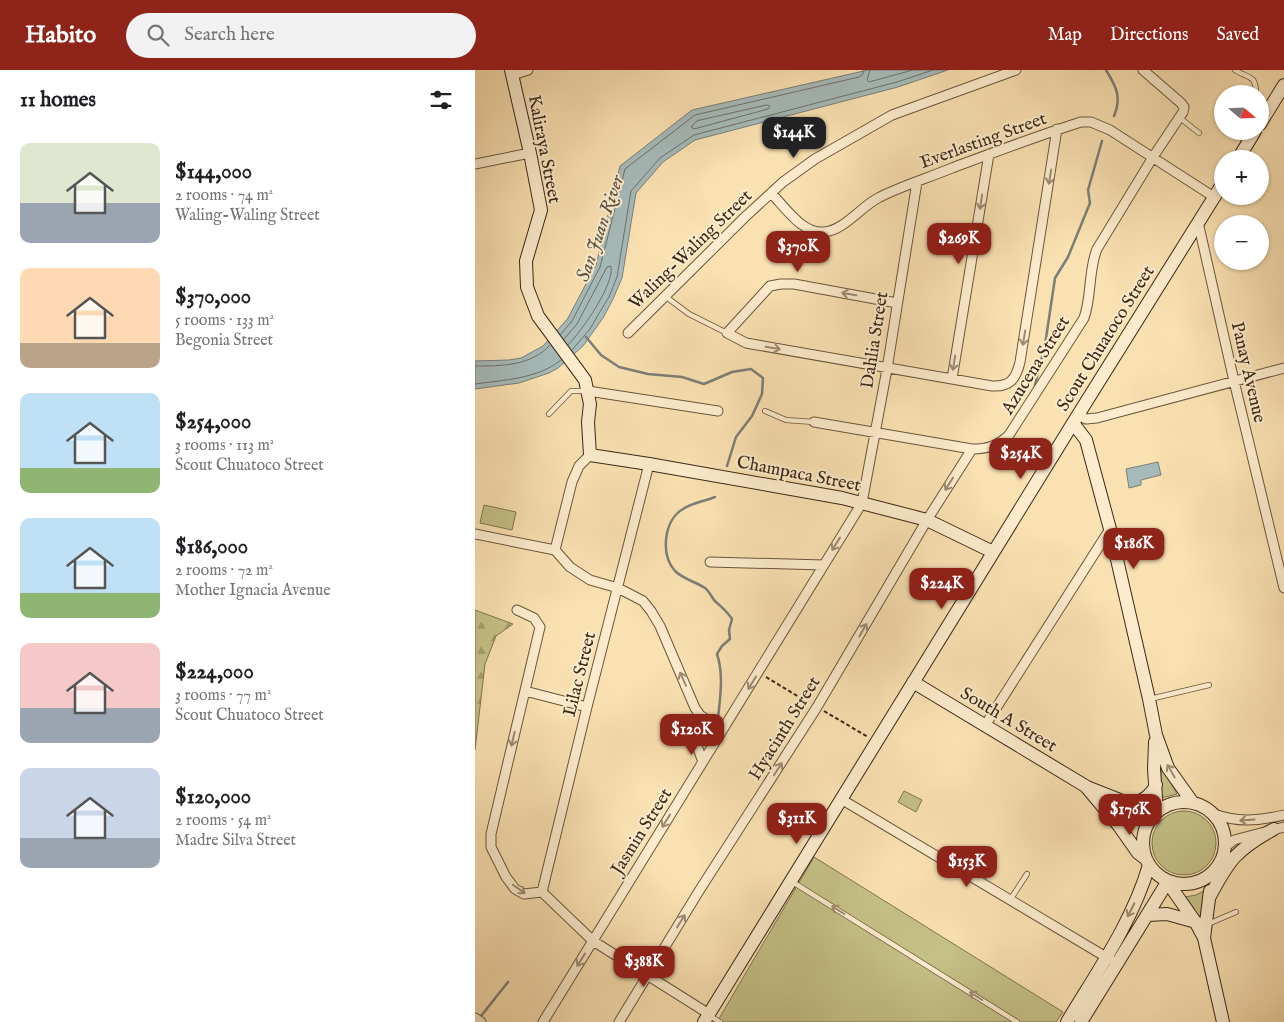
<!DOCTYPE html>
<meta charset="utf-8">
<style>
body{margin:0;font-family:"IM FELL English",serif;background:#f2f2f2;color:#202124;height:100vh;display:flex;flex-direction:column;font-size:19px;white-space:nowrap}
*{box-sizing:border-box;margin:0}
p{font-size:16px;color:#757577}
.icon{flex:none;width:28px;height:28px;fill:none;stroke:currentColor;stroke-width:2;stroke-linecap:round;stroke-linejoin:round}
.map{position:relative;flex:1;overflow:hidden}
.panel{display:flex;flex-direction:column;background:#fff;width:475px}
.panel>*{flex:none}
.needle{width:32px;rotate:109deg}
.fabs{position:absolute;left:739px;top:15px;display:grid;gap:10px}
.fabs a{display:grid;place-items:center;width:55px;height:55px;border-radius:50%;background:#fff;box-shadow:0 1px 4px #0004;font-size:25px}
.price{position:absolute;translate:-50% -42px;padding:0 11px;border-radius:10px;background:#8f2418;color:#fff;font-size:16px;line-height:32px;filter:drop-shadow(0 1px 2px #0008)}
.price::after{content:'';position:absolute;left:50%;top:30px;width:15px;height:11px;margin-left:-8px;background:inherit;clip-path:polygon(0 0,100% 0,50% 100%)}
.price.on{background:#222;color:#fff}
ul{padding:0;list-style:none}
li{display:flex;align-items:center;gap:15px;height:125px;padding:0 20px}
li span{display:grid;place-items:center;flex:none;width:140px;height:100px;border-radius:10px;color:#555}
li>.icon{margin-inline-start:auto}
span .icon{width:60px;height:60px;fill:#fffc;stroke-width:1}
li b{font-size:21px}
h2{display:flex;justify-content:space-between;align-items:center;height:60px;padding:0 20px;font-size:21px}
header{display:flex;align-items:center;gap:30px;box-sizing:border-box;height:70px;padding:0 25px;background:#8f2418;color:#fff}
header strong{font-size:24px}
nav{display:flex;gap:28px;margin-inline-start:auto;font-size:18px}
.search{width:350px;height:45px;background:#f2f2f2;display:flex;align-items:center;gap:12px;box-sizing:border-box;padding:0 18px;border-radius:28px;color:#757577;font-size:19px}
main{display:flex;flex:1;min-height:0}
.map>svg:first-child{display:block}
.forest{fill:url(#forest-firs);stroke:#80744e}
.green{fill:#c5c187;stroke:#80744e}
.water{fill:#a5bab9;stroke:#7b7f77}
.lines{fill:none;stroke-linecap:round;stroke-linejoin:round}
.shore{stroke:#707067;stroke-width:1}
.stream{stroke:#7b7f77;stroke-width:2.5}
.lane-casing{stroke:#6b563c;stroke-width:6}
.street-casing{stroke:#6b563c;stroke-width:11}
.secondary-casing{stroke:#3b2715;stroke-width:14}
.path{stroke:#3b2715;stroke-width:2;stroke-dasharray:4 2.5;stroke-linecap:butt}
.lane{stroke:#fceccd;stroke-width:4.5}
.street{stroke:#fceccd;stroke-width:9}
.secondary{stroke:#fceccd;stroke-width:12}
.oneway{stroke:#9c8a71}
.labels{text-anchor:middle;stroke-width:4;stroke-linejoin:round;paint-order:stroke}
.street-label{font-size:18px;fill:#3b2715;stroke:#fceccd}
.water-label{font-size:19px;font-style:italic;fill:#5b5346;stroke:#fceccd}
</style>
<header>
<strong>Habito</strong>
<div class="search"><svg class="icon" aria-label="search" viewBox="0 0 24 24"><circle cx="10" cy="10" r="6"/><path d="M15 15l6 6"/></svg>Search here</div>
<nav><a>Map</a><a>Directions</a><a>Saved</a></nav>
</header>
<main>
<section class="panel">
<h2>11 homes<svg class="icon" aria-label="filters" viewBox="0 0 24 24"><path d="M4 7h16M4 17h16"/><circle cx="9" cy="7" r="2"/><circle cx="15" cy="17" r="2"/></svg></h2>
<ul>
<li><span style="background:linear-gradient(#dfe7d0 60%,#9aa5b1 0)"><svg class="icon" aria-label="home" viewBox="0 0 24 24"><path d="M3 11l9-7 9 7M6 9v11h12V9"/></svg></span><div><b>$144,000</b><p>2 rooms · 74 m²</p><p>Waling-Waling Street</p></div></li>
<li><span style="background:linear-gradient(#ffd9b3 75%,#b9a48a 0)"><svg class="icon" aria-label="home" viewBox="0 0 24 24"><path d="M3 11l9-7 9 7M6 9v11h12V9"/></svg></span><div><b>$370,000</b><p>5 rooms · 133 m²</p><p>Begonia Street</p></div></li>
<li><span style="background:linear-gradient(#bfe0f5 75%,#8fb573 0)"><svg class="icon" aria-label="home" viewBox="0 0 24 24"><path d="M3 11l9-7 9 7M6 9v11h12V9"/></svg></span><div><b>$254,000</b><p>3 rooms · 113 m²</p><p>Scout Chuatoco Street</p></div></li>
<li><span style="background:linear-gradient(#bfe0f5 75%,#8fb573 0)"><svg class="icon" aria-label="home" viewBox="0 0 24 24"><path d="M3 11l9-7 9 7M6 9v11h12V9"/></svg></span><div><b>$186,000</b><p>2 rooms · 72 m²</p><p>Mother Ignacia Avenue</p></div></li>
<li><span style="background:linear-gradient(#f6c9c9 65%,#9aa5b1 0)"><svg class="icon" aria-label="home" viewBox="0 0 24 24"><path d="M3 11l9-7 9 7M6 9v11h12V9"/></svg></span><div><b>$224,000</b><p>3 rooms · 77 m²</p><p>Scout Chuatoco Street</p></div></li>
<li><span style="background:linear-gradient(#c9d6e8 70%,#9aa5b1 0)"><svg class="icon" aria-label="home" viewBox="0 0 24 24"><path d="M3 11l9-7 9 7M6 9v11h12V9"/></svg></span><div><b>$120,000</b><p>2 rooms · 54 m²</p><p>Madre Silva Street</p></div></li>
</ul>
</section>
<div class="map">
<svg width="809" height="952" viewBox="0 0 809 952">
<defs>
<pattern id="forest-firs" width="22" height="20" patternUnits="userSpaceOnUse" patternTransform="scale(1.25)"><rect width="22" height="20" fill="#c5c187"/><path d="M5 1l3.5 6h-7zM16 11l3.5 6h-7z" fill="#a19d6d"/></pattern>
</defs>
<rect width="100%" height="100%" fill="#fae1b2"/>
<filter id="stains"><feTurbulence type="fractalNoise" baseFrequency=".004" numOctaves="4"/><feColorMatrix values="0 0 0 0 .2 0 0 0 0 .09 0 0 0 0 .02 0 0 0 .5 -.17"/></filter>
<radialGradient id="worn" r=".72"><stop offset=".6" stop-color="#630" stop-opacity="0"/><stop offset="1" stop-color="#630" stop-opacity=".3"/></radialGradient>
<!-- forest -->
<path class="forest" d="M0 540 38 554 21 566 10 594 0 680Z"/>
<!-- green -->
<path class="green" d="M9 435 41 442 37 460 5 453Z
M686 696 702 724 686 728Z
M429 721 447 730 441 742 423 732Z
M625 724 661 743 652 760Z
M677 773a32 32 0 1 1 64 0a32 32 0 1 1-64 0Z
M339 787 588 942 581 952H242Z
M731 820 726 840 727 855 718 837 710 827 721 825Z"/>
<!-- water -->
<path class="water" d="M393 0H473L423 17 220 70 188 92 161 123 147 208 138 229 128 248 108 276 83 298 74 303 44 313 0 319V291L34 290 46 288 68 276 87 255 93 248 121 195 145 96 217 40Z
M683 392 686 405 666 410V415L654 418 651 399Z"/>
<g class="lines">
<!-- shore -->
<path class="shore" d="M395 0 392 10 394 12 438 0
M292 35 295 36 293 39 219 59 216 57 222 51Z
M86 264 97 251 125 197 150 99 220 45 384 7 388 4V0
M89 269 102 254 132 197 136 196C140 214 106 262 93 275
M97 280 115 259 123 245 134 227 142 207 156 121 185 88 219 65 422 12 458 0
M0 296C27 296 56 296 75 275
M0 314C28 310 63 309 86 290"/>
<!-- stream -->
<path class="stream" d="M631 0C641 16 647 27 639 46
M111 267 126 285 144 297 173 304 207 307 229 314 257 302 276 299 288 308 287 324 277 346 261 367 252 396
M560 315 570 275 580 208 593 187 615 133 613 120 627 71
M240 427C230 431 217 433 208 439 189 450 185 484 200 501 208 509 221 512 230 518 234 521 236 526 239 530 246 537 252 541 257 549L254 560 255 569 247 576 242 584C249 605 245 627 243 649
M6 946 33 912"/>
<!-- lane casing -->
<g class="lane-casing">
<path id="lane" d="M760 0C774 9 781 4 781 24
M705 48 724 63
M190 226 214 244 252 263
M290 341 311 350 339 352
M74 344 96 321H112
M675 629 734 615
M316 811 542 952
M535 830 552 804
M733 854 761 842
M233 945 245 952"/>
</g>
<!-- street casing -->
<g class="street-casing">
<path id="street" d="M38 5 53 0
M0 94 55 83
M296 123C310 137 327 164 349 162 368 161 386 137 403 128 426 116 453 108 477 98 520 82 562 66 606 52H616L635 60 739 127
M723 152 759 311 809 518
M422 233 319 214H306L295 216 252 263 271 273 517 316C535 317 541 309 545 292L582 59
M153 263 270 147 308 112 340 89 417 45 541 0
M477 309 514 84
M113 321 243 341
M603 345 611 349 622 348 809 298
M339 352 497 379C512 379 523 376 534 365L609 248C617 226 613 201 622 179L678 87 708 42 709 37 706 33 668 0
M0 464 80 480 95 497 115 510 143 518 168 531 176 541 185 556 220 638 225 645 247 660
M80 480 97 412 104 396 115 385
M235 492 349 495
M42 540 59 548 65 557 16 764V777L31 807 40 819 49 824 67 822
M50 621 112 637
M225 645 219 668 228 692
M511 654 635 459
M366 729 636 890
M736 743C763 753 782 751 809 745
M749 778 759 770 809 757
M67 822 112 637 174 394
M67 822 118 871 234 944
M0 948 6 952
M68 952 387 433 412 299 442 112
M144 952 224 821 342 637 452 450 497 379"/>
</g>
<!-- secondary casing -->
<g class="secondary-casing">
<path id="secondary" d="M36 0 55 83 66 140 51 191 52 217 63 246 110 310 115 334 113 352 115 385 174 394 367 428 452 450 518 482
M785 54 809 15
M763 89 780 61
M598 353 611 370 635 459 674 629 681 665 693 698 718 733
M438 612 612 717 655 734 677 747
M680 672 679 699 682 742
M612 718 644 756 663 783 671 789
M668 773a41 41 0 1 1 82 0a41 41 0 1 1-82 0Z
M655 734C667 731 675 727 681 715
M696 813 698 820 721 853 729 868 748 952
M734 828C754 790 761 780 799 759
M672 845 692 844 721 852
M729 868 735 821
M229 952 598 353 748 113
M592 952C622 902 658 851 674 795
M606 952 693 811"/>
</g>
<!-- path -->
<path class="path" d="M291 607 334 633
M349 641 393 667"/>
<!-- lane -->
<use href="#lane" class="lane"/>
<!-- street -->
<use href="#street" class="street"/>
<!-- secondary -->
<use href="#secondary" class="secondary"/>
</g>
<!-- one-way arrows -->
<defs><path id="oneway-shaft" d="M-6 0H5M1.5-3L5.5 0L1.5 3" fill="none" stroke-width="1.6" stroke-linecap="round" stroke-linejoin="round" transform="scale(1.25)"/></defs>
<g class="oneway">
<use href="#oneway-shaft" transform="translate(575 107) rotate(99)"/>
<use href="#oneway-shaft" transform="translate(506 132) rotate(99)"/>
<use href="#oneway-shaft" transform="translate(374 224) rotate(-170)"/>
<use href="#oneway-shaft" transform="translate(549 268) rotate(99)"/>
<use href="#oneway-shaft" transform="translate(298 278) rotate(10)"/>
<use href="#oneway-shaft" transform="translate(479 293) rotate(99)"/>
<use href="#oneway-shaft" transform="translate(474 414) rotate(122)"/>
<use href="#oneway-shaft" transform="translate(361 474) rotate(122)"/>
<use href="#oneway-shaft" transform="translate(388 560) rotate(-60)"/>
<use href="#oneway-shaft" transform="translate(208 609) rotate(-114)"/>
<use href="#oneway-shaft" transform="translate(277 613) rotate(122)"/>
<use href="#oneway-shaft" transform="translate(38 669) rotate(103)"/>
<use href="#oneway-shaft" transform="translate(303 699) rotate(-57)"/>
<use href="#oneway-shaft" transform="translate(696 701) rotate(-120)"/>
<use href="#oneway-shaft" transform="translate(772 750) rotate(176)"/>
<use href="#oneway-shaft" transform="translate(191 751) rotate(122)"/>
<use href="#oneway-shaft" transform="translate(44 819) rotate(35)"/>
<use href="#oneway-shaft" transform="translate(363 840) rotate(-148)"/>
<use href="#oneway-shaft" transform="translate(656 840) rotate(117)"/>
<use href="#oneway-shaft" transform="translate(206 851) rotate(-58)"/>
<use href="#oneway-shaft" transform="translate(106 890) rotate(122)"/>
<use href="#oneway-shaft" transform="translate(501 926) rotate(-148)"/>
</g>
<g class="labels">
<!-- street labels -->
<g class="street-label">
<text transform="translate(508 70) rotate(-20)" y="6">Everlasting Street</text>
<text transform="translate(70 79) rotate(79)" y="6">Kaliraya Street</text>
<text transform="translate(215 179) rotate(-44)" y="6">Waling-Waling Street</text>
<text transform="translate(630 268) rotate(-58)" y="6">Scout Chuatoco Street</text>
<text transform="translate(399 270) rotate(-81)" y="6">Dahlia Street</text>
<text transform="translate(560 295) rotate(-58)" y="6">Azucena Street</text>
<text transform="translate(774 302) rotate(77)" y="6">Panay Avenue</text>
<text transform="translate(324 403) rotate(11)" y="6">Champaca Street</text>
<text transform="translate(104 604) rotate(-76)" y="6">Lilac Street</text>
<text transform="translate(534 649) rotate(31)" y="6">South A Street</text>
<text transform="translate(309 658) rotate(-58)" y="6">Hyacinth Street</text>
<text transform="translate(166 761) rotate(-58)" y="6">Jasmin Street</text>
</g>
<!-- water labels -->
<g class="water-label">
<text transform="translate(124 158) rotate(-71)" y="7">San Juan River</text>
</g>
</g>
<rect width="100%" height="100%" filter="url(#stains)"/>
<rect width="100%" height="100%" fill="url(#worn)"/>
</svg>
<div class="fabs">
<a><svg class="needle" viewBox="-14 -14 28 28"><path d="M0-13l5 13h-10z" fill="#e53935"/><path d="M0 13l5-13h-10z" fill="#757577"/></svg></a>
<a>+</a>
<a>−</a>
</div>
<b class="price on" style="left:319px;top:89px">$144K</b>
<b class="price" style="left:484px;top:195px">$269K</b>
<b class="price" style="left:323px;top:203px">$370K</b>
<b class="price" style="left:546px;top:410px">$254K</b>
<b class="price" style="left:659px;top:500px">$186K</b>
<b class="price" style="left:467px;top:540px">$224K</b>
<b class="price" style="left:217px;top:686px">$120K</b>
<b class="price" style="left:655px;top:766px">$176K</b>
<b class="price" style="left:322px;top:775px">$311K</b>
<b class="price" style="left:492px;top:818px">$153K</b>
<b class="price" style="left:169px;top:918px">$388K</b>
</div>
</main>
